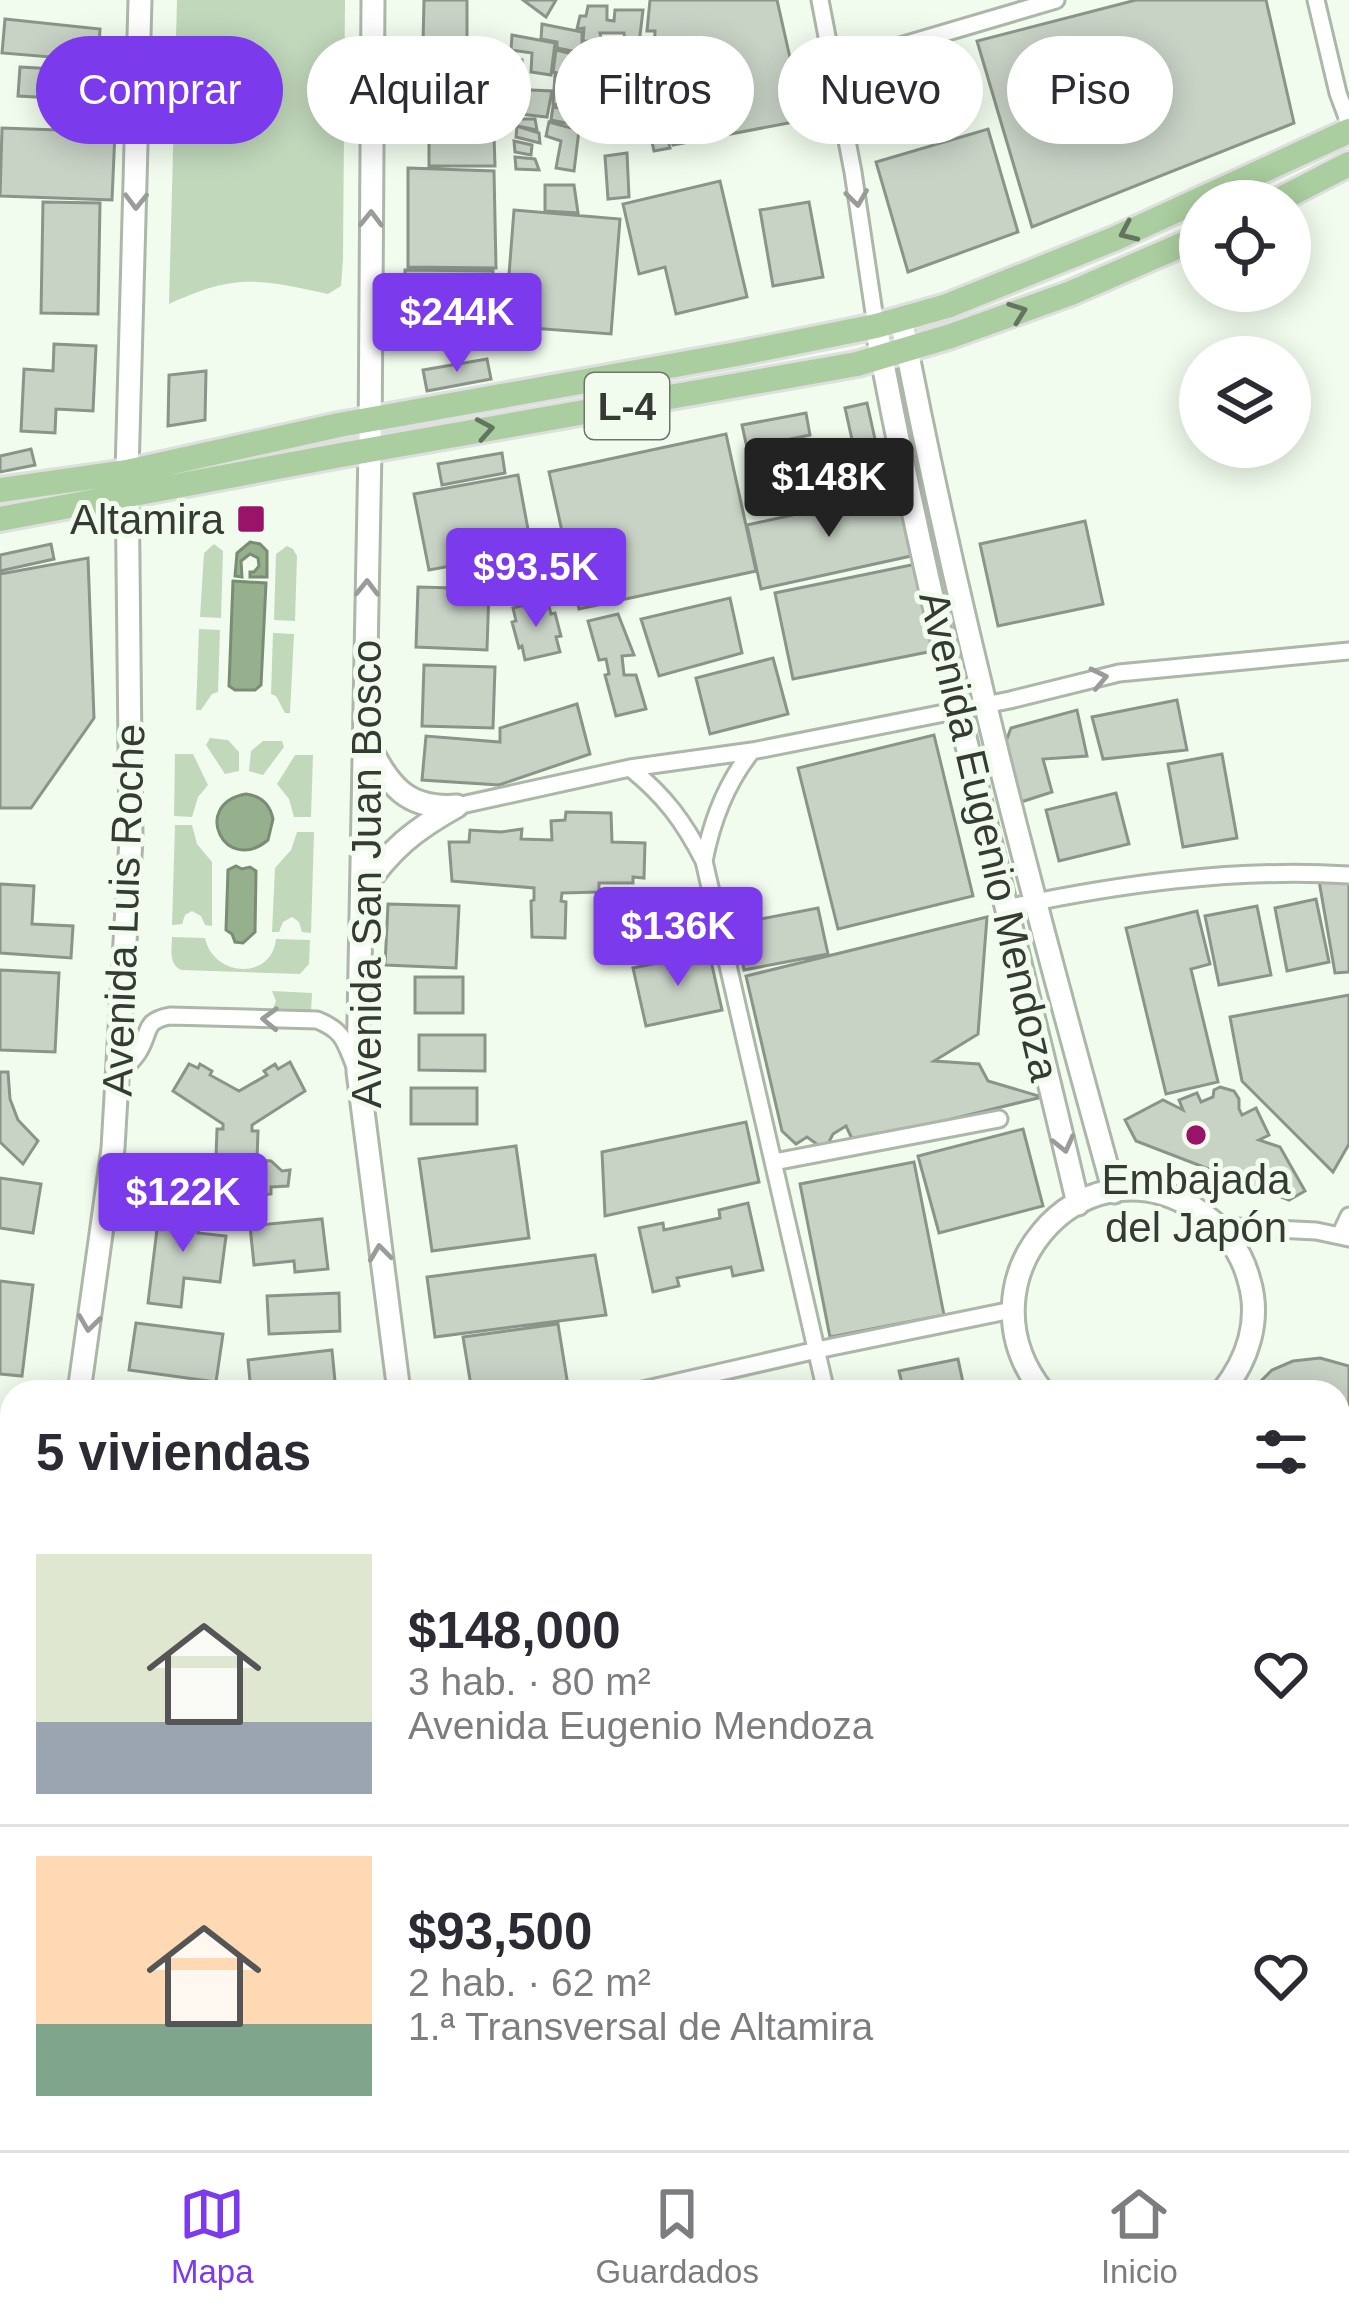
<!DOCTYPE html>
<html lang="es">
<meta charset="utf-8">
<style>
body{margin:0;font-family:Helvetica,sans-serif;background:#f2f2f3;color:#2b2b33;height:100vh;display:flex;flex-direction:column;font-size:45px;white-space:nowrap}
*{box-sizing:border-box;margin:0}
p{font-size:39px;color:#7c7c81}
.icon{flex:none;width:66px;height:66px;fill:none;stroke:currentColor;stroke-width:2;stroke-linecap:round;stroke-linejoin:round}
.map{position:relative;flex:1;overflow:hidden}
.sheet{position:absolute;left:0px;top:1380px;width:1350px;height:771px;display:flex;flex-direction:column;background:#fff;border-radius:36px 36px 0 0;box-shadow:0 6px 30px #0003}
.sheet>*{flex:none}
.guide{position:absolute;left:36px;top:36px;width:1278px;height:108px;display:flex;gap:24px}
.fabs{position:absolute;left:1179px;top:180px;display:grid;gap:24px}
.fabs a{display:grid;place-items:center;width:132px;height:132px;border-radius:50%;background:#fff;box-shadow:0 6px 30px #0003;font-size:60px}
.price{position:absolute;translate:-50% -102px;padding:0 27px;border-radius:12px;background:#7c3aed;color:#fff;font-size:39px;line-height:78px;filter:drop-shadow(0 3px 6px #0008)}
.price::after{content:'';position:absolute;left:50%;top:72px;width:36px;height:27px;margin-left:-18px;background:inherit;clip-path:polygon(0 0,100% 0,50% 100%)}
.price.on{background:#222;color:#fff}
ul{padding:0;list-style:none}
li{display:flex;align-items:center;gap:36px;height:300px;padding:0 36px}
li+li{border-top:3px solid #e1e1e2}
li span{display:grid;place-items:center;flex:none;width:336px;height:240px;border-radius:0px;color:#555}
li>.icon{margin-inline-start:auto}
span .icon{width:144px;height:144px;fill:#fffc;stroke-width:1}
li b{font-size:51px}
h2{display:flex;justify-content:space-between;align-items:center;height:144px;padding:0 36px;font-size:51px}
.pill{padding:0 42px;border-radius:54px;background:#fff;box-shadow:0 6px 30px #0003;font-size:42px;line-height:108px}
.pill.on{background:#7c3aed;color:#fff}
.tab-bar{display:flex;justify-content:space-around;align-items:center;height:168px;border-top:3px solid #e1e1e2;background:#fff;font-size:33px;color:#7c7c81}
.tab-bar a{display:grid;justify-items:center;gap:6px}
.tab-bar .on{color:#7c3aed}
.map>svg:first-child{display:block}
.green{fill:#c1d8bb}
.water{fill:#96b08e;stroke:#798d73;stroke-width:3}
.building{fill:#c8d2c5;stroke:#8b9488;stroke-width:3}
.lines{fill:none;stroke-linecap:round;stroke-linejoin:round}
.street-casing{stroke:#acb6a9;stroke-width:21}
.secondary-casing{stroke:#acb6a9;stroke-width:27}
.primary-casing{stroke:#dfdfdf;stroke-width:30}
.street{stroke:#fff;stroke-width:15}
.secondary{stroke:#fff;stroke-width:21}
.primary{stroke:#aace9f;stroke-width:24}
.oneway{stroke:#9a9c9a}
.oneway2{stroke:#64755f}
.poi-dot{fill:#991468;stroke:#f1fcee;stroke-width:4.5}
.labels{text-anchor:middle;stroke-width:10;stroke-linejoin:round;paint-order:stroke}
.shield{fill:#f1fcee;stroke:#6e746c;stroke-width:3}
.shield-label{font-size:39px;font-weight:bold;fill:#363a34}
.poi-label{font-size:42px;fill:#363a34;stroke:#f1fcee;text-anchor:end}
.street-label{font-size:42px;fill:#363a34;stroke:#f1fcee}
</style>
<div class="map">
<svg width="1349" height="2150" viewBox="0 0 1349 2150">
<rect width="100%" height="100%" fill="#f1fcee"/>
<!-- green -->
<path class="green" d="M177 0H345L343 259 341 286 328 294C258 279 236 273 169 304Z
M214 544 223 551 221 618 200 617 204 553Z
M287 546 293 549 297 556 295 621 274 620 276 554Z
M199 629 220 630 218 692 212 694 201 710H196Z
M273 633 294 634 290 713H285L276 696 271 694Z
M210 738 228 740 239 752V771L225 774 206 745Z
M263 741H282L284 747 263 775 249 771 251 751Z
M175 754H193L208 785 198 797 192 817 174 816Z
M295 755H313L311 817H294L289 799 277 784Z
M175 825H192L197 844 212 862V926L205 925 201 916 192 911 185 915 182 924 172 925Z
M297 832H314L311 933 302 932 299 922 292 917 283 922 279 932H272L275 868 291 850Z
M172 937 205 938C213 977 272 981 276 939L310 940 309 964 300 974 181 970C168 964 172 949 172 937Z
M272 991 312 993 311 1012 272 1011 276 1001Z"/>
<!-- water -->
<path class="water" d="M250 542 260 544 267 551V577H250V572H254L259 566 258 558 250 554 241 561 242 577 235 576 237 553Z
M233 581 266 583 261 685 255 690H235L229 686Z
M246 794C261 796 270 804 273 819L268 840C225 876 190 804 246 794Z
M236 866 242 869 250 867 256 871 255 932 243 943 235 942 232 934 226 930 228 870Z"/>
<!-- building -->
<path class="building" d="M424 0H467V45L423 43Z
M523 0H556L546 17Z
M650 0H777L804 120 673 145 646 56 654 53 655 31H647Z
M1136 0H1266L1294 123 1032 227 977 41Z
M588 6H607V20L614 21 615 10H643L639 44 625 43 624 33H600L602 42 583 41 584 28 577 29 580 16H586Z
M5 19 100 29 98 61 2 53Z
M542 24 582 32V53L557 48V42L541 39Z
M512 35 555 43 551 75 531 72 532 53 511 50Z
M590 43 610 45 608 94 582 93Z
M639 48 650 86 641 89 638 84 617 87 611 51Z
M424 49H490V96H424Z
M556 50 585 57 582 78 553 72Z
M912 51 919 82 899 85 903 96 922 91 929 122 904 127 902 115 893 116 895 128 880 129 863 60 883 57 885 64 891 62 889 55Z
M508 59 522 60 523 78 506 77Z
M20 67 91 71 89 100 18 96Z
M555 75 581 81 576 107 553 104Z
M509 89 552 91 547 117 510 113Z
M607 97 615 116 588 129 578 115 586 110 590 99 593 98 596 103Z
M493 105 495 166H429V106Z
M553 107 577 111 575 125 551 120Z
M661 113 670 148 654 151 648 124H644L642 117Z
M519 119H535L537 130 517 126Z
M549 122 579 130 574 171 556 168 561 141 546 136Z
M517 126 539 133 540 143 516 137Z
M2 128 115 132 112 200 0 196Z
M988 129 1018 232 908 272 876 162Z
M514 141 532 145 531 155 515 152Z
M627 153 629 197 608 199 605 156Z
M515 157 535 159 539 170 516 169Z
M408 168 494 171 496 268 408 267Z
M720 181 747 297 676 314 665 267 639 274 623 204Z
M545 185H574L578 213 545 211Z
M43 202 100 203 98 314 41 313Z
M809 202 823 277 773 286 760 210Z
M514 210 620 219 611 334 505 326Z
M405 270 493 271 492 345 404 344Z
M54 344 96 346 93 411 56 409 55 433 21 431 24 369 53 371Z
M487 359 491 379 427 391 423 370Z
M206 371 205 420 168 426 169 375Z
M867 403 881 466 859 471 845 408Z
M806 413 810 435 747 448 742 425Z
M726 434 756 571 579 609 549 472Z
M31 449 35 465 0 472V456Z
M502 453 505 473 442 485 438 464Z
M834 460 839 482 776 497 770 475Z
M518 475 532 551 429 570 414 494Z
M897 492 911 556 761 589 747 525Z
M1085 521 1103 604 998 626 980 544Z
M51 544 54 559 0 571V555Z
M88 558 94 718 31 808H0V574Z
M916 564 933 651 793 679 775 593Z
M418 587 489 589 487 650 416 647Z
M730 598 742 653 659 676 641 619Z
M547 599 551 614 555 613 561 636 556 637 560 652 525 660 522 646 519 648 512 622 516 621 513 608Z
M618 614 634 655 622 656 624 675H636L646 709 616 716 605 675 609 674 606 659 599 660 588 621Z
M773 658 788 714 710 734 696 678Z
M424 665 495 667 493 728 422 726Z
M1177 700 1187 750 1103 759 1092 717Z
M577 704 590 754 499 785 422 780 426 736 500 742V728Z
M1077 710 1087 756 1043 759 1052 792 1018 803 1005 744 1011 728Z
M934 735 973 896 838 929 798 768Z
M1222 754 1237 838 1183 847 1168 764Z
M1116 793 1129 844 1059 861 1046 810Z
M566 812 611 813 612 842 645 843 644 878 633 877V883H599V892L562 893 561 901 566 902 565 938 532 937 531 901 534 900V888L452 881 449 842H469L470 830 501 832 522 829 521 839 552 840 551 821 565 820Z
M1318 875 1349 882V972L1335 973Z
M0 884 34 886 32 924 73 926 71 958 0 953Z
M692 896 703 946 638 961 626 911Z
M1316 899 1329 962 1287 971 1275 908Z
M388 904 459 906 456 968 385 965Z
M1257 906 1271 975 1219 985 1205 916Z
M818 908 828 954 744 970 735 924Z
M1197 911 1210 964 1191 969 1218 1082 1166 1094 1126 928Z
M987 917 978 1034 934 1061 979 1064 988 1081 1042 1097 854 1143 846 1126 833 1134 825 1150 807 1137 796 1144 782 1131 746 976Z
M709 952 722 1010 646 1026 633 968Z
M0 970 59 973 55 1052 0 1050Z
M415 977H463V1013H415Z
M1349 995V1144L1333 1172 1242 1081 1230 1017Z
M419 1035H485V1071L419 1070Z
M290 1062 305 1091 252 1125V1131H258L257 1160 271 1161 282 1171 290 1170 288 1186 271 1187V1194L240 1197V1187H232L231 1197 200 1191 201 1184 183 1182 184 1168 192 1167 201 1157 216 1158 217 1129H223V1124L173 1091 189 1064 198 1068 200 1064 212 1071 210 1075 239 1091 267 1075 264 1071 275 1064 278 1069Z
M0 1072H8L10 1099 18 1120 38 1141 23 1164 0 1142Z
M1220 1087 1234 1091 1239 1099V1109L1242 1115 1256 1108 1269 1135 1259 1140 1280 1147 1305 1191 1289 1200 1136 1141 1125 1120 1163 1100 1183 1110 1179 1100 1197 1093 1201 1102 1213 1097 1214 1090Z
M411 1088H477V1124H411Z
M746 1122 759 1182 605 1216 602 1152Z
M1023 1129 1043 1206 939 1233 918 1156Z
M516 1146 529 1238 432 1251 419 1159Z
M914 1162 944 1315 830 1337 800 1184Z
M0 1178 41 1184 33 1233 0 1228Z
M748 1203 763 1270 733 1276 731 1267 677 1278 679 1286 653 1292 639 1228 663 1223 664 1230 720 1218 719 1210Z
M160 1205 201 1210 198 1233 226 1236 220 1282 184 1278 181 1307 148 1303Z
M322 1219 328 1269 295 1272 294 1261 254 1265 250 1226Z
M595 1255 606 1315 435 1337 427 1277Z
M0 1281 33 1285 22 1376 0 1374Z
M339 1293 340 1331 269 1334 267 1296Z
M136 1323 223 1334 216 1382 129 1370Z
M558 1324 569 1392H472L463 1337Z
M332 1350 336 1392H251L248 1360Z
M1320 1358 1349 1366V1508L1338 1512V1392H1250L1272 1370 1293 1361Z
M958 1359 965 1392H904L899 1371Z
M118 1387 178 1389V1392H118Z
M0 1479 12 1481V1625L0 1624Z
M1338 1711 1349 1727V1734L1338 1741Z
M1339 1755 1349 1770V1802L1338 1810Z
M1349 1813V1870L1338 1878V1821Z
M1349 1889V2024L1338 2007V1896Z
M1338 2038 1349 2054V2073L1338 2080Z
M133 2139H200V2150H133Z
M506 2139H606L607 2150H507Z
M738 2139H810V2141L738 2143Z
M54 2142V2150H0V2145Z"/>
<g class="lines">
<!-- street casing -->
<g class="street-casing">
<path id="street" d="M820 0 853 172 876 326
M1316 0 1338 93 1349 123
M832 66 1056 0
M630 768C665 796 684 822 704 861L826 1392
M457 806 630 768 752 751 1010 700 1119 673 1349 651
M704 861C712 820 726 783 752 751
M1006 908C1118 884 1234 868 1349 875
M118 1075C125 1067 134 1060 139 1051 151 1031 143 1021 170 1016L317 1020C345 1031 345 1043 356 1069
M774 1162 999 1119
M1218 1226 1316 1231 1349 1238
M1340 1235 1349 1216
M634 1392 817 1350 1012 1310
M0 1452 12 1447
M0 1466 12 1469
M1338 1618 1349 1611
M0 2112 12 2110
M843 2139V2150
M1259 2139 1267 2150
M117 2150V2139
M226 2150V2139"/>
</g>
<!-- secondary casing -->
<g class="secondary-casing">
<path id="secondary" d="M373 0 370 449 358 1072 399 1392
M901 319C957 613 1034 904 1114 1192
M876 326C930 621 1010 911 1078 1204
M368 744C389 785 406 810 457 806
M362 891C390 849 414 830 457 806
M79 1392 113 1148 131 839 127 472 140 0
M1043 1392C955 1282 1079 1137 1194 1208 1221 1225 1241 1249 1249 1280 1261 1320 1248 1360 1222 1392
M1338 1635 1349 1651
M1338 1679 1349 1695
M0 1815 12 1739
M0 1977 12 1896
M463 2139 464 2150
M490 2139 491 2150"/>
</g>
<!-- primary casing -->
<g class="primary-casing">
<path id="primary" d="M1277 201 1349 164
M0 490 127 472 339 425 737 354 876 326 947 306 1114 239 1349 131
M0 519 341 455 857 364 951 336 1071 293 1200 237"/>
</g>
<!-- street -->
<use href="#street" class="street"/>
<!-- secondary -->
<use href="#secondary" class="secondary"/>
<!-- primary -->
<use href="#primary" class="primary"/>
</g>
<!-- one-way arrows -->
<defs><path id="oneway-chevron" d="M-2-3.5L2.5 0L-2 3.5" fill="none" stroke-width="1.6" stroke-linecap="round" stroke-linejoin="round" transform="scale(3)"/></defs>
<g class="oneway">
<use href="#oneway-chevron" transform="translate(857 198) rotate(82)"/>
<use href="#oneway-chevron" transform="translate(136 201) rotate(91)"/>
<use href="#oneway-chevron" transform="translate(371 219) rotate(-89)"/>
<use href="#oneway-chevron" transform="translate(367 588) rotate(-89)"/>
<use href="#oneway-chevron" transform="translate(1099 678) rotate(-12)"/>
<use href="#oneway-chevron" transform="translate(270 1019) rotate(-178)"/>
<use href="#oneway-chevron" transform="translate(1064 1144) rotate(76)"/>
<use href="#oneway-chevron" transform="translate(380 1253) rotate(-97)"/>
<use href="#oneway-chevron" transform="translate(89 1323) rotate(98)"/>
</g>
<g class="oneway2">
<use href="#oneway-chevron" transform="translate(1128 232) rotate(156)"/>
<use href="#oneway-chevron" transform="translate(1018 312) rotate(-20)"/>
<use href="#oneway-chevron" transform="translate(485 429) rotate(-10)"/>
</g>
<!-- markers -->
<g class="poi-dot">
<rect x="236" y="504" width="30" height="30" rx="6"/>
<circle cx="1196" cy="1135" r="12"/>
</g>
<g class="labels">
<!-- shield labels -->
<rect class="shield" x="585" y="373" width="84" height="66" rx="9"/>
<g class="shield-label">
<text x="627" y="420">L-4</text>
</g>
<!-- poi labels -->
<g class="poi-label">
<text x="224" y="534">Altamira</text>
<text x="1196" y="1194" text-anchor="middle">Embajada<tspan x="1196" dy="48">del Japón</tspan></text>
</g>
<!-- street labels -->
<g class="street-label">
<text transform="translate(990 836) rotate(77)" y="15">Avenida Eugenio Mendoza</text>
<text transform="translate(366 874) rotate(-90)" y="15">Avenida San Juan Bosco</text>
<text transform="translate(123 910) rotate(-88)" y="15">Avenida Luis Roche</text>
</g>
</g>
</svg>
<div class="fabs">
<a><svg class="icon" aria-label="locate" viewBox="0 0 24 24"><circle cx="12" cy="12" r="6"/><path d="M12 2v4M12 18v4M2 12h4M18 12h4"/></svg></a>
<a><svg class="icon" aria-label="layers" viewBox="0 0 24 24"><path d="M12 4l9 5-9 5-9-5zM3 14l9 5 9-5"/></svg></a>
</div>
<b class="price" style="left:457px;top:375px">$244K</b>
<b class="price on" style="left:829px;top:540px">$148K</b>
<b class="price" style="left:536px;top:630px">$93.5K</b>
<b class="price" style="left:678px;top:989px">$136K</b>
<b class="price" style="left:183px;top:1255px">$122K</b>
<div class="guide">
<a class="pill on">Comprar</a>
<a class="pill">Alquilar</a>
<a class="pill">Filtros</a>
<a class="pill">Nuevo</a>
<a class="pill">Piso</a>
</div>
<section class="sheet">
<h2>5 viviendas<svg class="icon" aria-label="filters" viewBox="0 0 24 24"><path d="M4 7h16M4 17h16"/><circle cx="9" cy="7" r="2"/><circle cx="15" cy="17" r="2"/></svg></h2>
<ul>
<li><span style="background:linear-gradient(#dfe7d0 70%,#9aa5b1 0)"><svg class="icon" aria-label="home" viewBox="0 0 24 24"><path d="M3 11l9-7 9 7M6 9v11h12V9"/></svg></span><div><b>$148,000</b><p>3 hab. · 80 m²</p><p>Avenida Eugenio Mendoza</p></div><svg class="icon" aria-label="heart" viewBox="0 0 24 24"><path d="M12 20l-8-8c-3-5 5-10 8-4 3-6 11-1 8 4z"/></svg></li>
<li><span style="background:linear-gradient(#ffd9b3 70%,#7fa58c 0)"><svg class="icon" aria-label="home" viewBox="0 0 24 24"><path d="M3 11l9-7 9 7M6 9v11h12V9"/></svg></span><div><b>$93,500</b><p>2 hab. · 62 m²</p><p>1.ª Transversal de Altamira</p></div><svg class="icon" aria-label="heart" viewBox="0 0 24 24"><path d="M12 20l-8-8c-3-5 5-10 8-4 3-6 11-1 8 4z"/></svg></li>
</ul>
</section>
</div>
<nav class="tab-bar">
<a class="on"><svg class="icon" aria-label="map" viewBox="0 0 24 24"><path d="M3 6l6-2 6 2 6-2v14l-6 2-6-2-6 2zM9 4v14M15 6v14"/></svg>Mapa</a>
<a><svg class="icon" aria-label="saved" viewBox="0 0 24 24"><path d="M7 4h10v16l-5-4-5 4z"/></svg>Guardados</a>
<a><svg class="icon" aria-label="home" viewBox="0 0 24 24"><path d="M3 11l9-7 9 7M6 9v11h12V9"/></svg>Inicio</a>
</nav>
